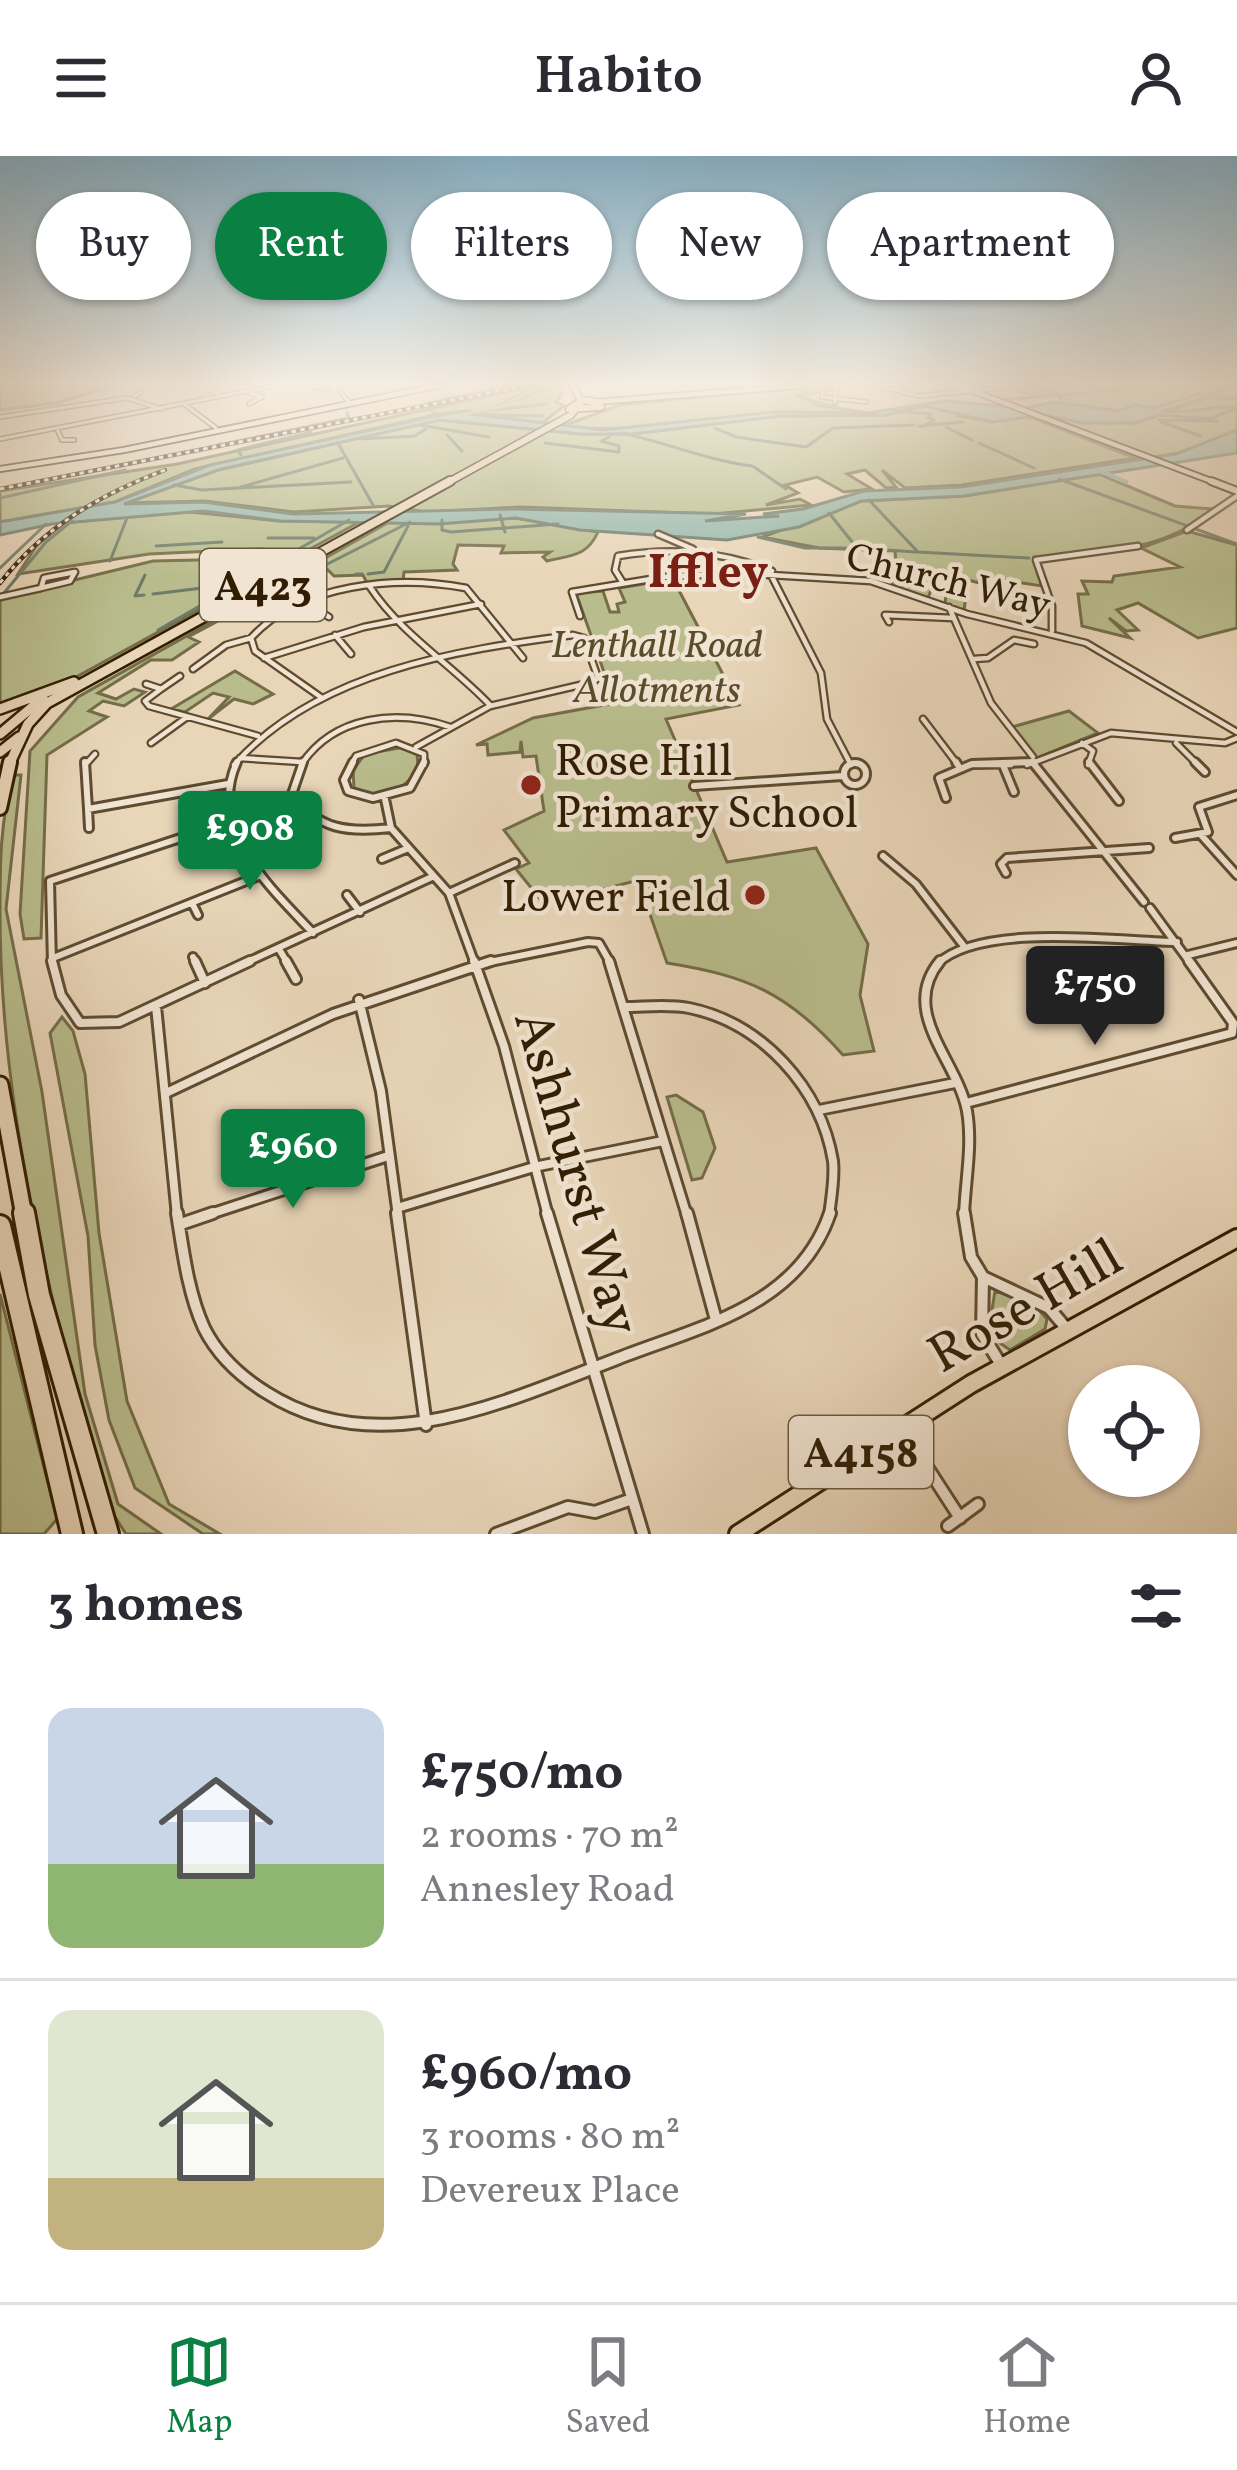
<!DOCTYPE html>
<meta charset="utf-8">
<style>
body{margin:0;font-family:Vollkorn,serif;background:#f2f2f3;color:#2b2b33;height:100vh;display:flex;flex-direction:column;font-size:45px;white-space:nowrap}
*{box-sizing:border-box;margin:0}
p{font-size:39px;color:#7c7c81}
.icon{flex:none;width:66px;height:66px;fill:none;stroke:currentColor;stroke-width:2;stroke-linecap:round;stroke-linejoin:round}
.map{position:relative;height:1378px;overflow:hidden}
.sheet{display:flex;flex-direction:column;background:#fff;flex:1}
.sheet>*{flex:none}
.banner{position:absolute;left:36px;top:36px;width:1167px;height:108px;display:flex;gap:24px}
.fabs{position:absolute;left:1068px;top:1209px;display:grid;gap:24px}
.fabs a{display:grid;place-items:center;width:132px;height:132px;border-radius:50%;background:#fff;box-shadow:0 3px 9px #0004;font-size:60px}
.price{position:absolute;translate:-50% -102px;padding:0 27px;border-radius:12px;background:#0b8043;color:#fff;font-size:39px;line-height:78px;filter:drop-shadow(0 3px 6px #0008)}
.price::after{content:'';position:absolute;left:50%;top:72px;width:36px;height:27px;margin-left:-18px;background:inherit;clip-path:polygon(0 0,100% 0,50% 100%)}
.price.active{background:#222;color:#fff}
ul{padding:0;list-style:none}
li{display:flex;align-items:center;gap:36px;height:300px;padding:0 48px}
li+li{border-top:3px solid #e1e1e2}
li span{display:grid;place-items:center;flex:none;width:336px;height:240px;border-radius:24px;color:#555}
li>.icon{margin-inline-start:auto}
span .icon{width:144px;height:144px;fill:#fffc;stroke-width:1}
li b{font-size:51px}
h2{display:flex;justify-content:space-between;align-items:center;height:144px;padding:0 48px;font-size:51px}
.pill{padding:0 42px;border-radius:54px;background:#fff;box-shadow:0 3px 9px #0004;font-size:42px;line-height:108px}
.pill.active{background:#0b8043;color:#fff}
header{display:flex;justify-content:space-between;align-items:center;height:156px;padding:0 48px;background:#fff;font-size:54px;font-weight:600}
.tabs{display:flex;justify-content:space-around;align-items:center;height:168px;border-top:3px solid #e1e1e2;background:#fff;font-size:33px;color:#7c7c81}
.tabs a{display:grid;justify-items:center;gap:6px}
.tabs .active{color:#0b8043}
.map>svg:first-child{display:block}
.green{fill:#b9bd8d;stroke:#746d48;stroke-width:3}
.water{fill:#98b9ac;stroke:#6e7b68;stroke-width:3}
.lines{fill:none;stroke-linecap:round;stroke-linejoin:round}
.stream{stroke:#6e7b68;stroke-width:3}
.canal{stroke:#98b9ac;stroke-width:4.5}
.river{fill:#98b9ac;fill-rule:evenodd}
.street-far4-casing{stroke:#5e4b30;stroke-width:6}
.street-far3-casing{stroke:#5e4b30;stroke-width:9}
.street-far2-casing{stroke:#5e4b30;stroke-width:12}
.street-far1-casing{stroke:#5e4b30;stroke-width:14}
.street-casing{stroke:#5e4b30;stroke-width:16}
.secondary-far1-casing{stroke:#301d02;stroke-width:8}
.secondary-casing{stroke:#301d02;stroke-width:10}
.primary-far1-casing{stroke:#301d02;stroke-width:8}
.primary-casing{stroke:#301d02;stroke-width:22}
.highway-far5-casing{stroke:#301d02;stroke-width:9}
.highway-far4-casing{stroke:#301d02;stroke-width:12}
.highway-far3-casing{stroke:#301d02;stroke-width:14}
.highway-far2-casing{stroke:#301d02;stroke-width:18}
.highway-far1-casing{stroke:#301d02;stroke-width:21}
.highway-casing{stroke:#301d02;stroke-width:26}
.street-far4{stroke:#f1e4d2;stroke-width:3}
.street-far3{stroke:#f1e4d2;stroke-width:4.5}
.street-far2{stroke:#f1e4d2;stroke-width:6}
.street-far1{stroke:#f1e4d2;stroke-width:8}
.street{stroke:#f1e4d2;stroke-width:10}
.secondary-far1{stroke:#f1e4d2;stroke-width:4.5}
.secondary{stroke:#f1e4d2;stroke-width:6}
.primary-far1{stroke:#e9d6b9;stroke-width:4.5}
.primary{stroke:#e9d6b9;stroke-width:16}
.highway-far5{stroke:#e9d6b9;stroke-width:6}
.highway-far4{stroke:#e9d6b9;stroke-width:8}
.highway-far3{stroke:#e9d6b9;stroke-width:9}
.highway-far2{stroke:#e9d6b9;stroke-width:12}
.highway-far1{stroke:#e9d6b9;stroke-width:15}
.highway{stroke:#e9d6b9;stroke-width:20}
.rail-casing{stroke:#301d02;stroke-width:4.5}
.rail{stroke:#f1e4d2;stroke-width:3;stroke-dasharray:4.5;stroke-linecap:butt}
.poi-dot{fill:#8f2418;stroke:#f1e4d2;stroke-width:4.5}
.labels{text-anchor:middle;stroke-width:9;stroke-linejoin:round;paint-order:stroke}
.far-street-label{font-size:39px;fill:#301d02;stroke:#f1e4d2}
.far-park-label{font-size:39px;font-style:italic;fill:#594d2c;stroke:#f1e4d2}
.shield{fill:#f1e4d2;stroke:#6a5940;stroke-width:3}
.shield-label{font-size:42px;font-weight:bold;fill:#301d02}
.poi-label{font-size:45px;fill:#301d02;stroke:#f1e4d2;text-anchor:start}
.far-district-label{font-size:48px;font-weight:bold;fill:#7a1f14;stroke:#f1e4d2}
.near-street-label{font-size:54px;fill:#301d02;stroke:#f1e4d2}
</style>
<header><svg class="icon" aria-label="menu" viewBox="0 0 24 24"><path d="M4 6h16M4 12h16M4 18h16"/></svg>Habito<svg class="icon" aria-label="person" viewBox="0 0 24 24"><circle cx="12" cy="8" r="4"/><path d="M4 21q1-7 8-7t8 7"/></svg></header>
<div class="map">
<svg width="1237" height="1378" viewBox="0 0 1237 1378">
<rect width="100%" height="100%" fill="#e9d6b9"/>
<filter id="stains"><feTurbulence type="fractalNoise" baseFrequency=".00167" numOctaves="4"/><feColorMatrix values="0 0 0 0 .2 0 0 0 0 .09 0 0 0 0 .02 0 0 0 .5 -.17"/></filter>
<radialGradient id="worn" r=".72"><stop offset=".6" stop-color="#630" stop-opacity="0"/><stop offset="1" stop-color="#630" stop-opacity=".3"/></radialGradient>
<!-- green -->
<path class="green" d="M0 229H116L57 247 0 254Z
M539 229 493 252 558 229 562 238 556 246 564 250 541 268 467 255 434 259 195 313 115 346 0 366V335L177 308Z
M825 229 837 233 800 239 816 249 868 257 772 256 633 273 557 272 620 249Z
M1033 229H1237V274L1191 295 1147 302 1036 259 1136 267 1208 241H1230L1199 238 1143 258 1061 247V241Z
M925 250 964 257 959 260 989 265 1028 260 1135 302 962 329 905 332 882 314 896 331 886 332 865 314 847 318 872 333 844 336 817 321 785 329 798 337 766 349 800 343 811 349 713 358 520 351 426 356 389 350 294 356 204 345 124 347 218 314 439 264 581 278H632L780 260 886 259Z
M1099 318 1175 350 1212 353C1167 397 1092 397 1034 401L1042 430 985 421 983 428 968 424 964 455 945 448 948 419 937 418 928 442 890 430 897 418 895 395 819 392 762 381 861 345 964 340Z
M180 355 280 365 363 364 76 521 0 550V442L153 405 242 403 258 393 149 398 18 418 37 389 64 367Z
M516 362 598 376C587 400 573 399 547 405L543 401 550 396 501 397 504 390 458 389 453 408 457 414 404 416 403 425 368 429 363 419 334 420 323 409 188 481 199 486 172 504H151L98 537 116 543 134 533 145 536 124 550 103 545 89 555 107 561 47 599 41 782 24 783 20 758 30 595 78 541 391 365Z
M1187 375 1237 389V472L1198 482 1138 447 1117 454 1138 474 1126 475 1109 462 1130 482 1082 470 1078 438H1088L1082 425 1112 426 1114 420 1180 411 1141 392Z
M673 423 739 549 666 563 727 706 816 692 868 788 860 839 874 895 843 899C788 837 748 820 667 807L638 724 545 749 516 713 529 707 504 674 544 655 536 600 523 601 521 585 520 596 488 599 487 588 476 589 533 562 615 547 576 437 603 435 610 456H619L617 448 625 446 619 432Z
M235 515 273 538 253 548 234 543 208 563 229 541 213 537 185 556 171 553Z
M1069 555 1098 577 1037 602 1012 571Z
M405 591 417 598 418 610C407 635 379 646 354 632L353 614 365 598Z
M14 619H21L6 753 42 936 85 1238 118 1348 161 1378H126L110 1353C52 1154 0 964 0 755 0 710 0 661 14 619Z
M62 861 73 875 85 918 99 1077 127 1245 169 1348 220 1378H203L135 1332 109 1264 95 1189 88 1080 50 877Z
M676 939 703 956 715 992 702 1022 692 1024 667 941Z
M995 1135 1034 1148 1047 1163 1045 1173 1010 1194 988 1179Z
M0 1138 57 1363 44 1378H0Z"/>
<!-- water -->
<path class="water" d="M1199 238 1237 243 1208 241 1163 255C1189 259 1224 247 1237 252L1210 263 1159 259 1136 267H1082L1044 259 992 266 925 250 886 259 780 260 632 278H581L439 264 218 314 124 348 204 346 293 358 513 353 746 358 705 365 779 360 763 358 803 353 864 335 961 331 1176 298 1237 274V297L964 340 861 345 799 371 727 384 580 374 516 362 439 368 280 365 203 355 52 368 0 379V366L115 346 210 309 455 256 603 274 773 256 868 257 944 245 1027 252 1054 246 1118 255 1136 249 1153 252Z"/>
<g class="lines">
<!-- stream -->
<path class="stream" d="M806 234 797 240 862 259
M1205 238 1236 231 1228 229
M1002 244 1174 229
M894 255 931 258 928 262 934 264 922 271
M465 257 547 248
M437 259 425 248 511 229
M486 259 543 260
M1159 264 1218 265
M1162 266 1200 280
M420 269 489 281
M919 270 963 266
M946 271 972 284
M715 272 736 281 806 291 833 272 914 269
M622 277C667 287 707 304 752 310
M447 279 462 295
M360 283 415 280 427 272
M545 287 619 296V290L601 285 609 281
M979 287 1034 312
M218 289 349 262 347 257
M339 289 373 349
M241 299 238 294 311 276
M754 311 786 333
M1059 323 1237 388
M174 329 202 334 351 326
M241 331 343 302
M0 342 125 314
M869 344 918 396 1029 402
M829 357 857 392 916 396
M500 359 505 376
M442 364V374L451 376 558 368
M758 381 805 392H855
M268 382H314
M156 390 222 386
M110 405 127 362
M0 412 46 368
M356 418H362
M368 418 384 416 408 370
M4 437 46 386 72 365
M153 438 235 428
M144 439 135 440 145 419
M247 449 410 366
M158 474 349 364"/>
<!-- canal -->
<path class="canal" d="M1098 314 1126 326"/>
<!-- river -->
<path class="river" d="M541 229H549L502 252 448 263 444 261 498 249Z"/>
<!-- street-far4 casing -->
<g class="street-far4-casing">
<path id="street-far4" d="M135 229 141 236 135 240
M217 229 209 234 218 238
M308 229 328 233
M875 229 919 240 1020 230
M1021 234 1034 236
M822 236V241L866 246
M341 237 348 245
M835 247 836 229
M184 248 216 272
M249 248 262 241 250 237
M0 261 127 242 161 253
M58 275 62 284H74
M0 283 278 229"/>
</g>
<!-- street-far3 casing -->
<g class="street-far3-casing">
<path id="street-far3" d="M1187 374 1237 340
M658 378 693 393
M75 416 70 425 41 432 44 422Z
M770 417 821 517 827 563 851 609
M623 427 615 414 618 400C672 391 721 395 772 415
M370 431C401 478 451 508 490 549
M0 441 41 432
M306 447 329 461
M949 451 991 547 1033 601
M580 460 572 436 663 421 739 417 871 425 967 458 1086 487 1237 576
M889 466 885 459 953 462
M1052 475V450L1036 404 1138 390
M335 479 351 498
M264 502 364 471 481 448
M974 503 988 502 1014 484 1034 488
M193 513 226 489 251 482
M146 528 161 533 145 545 149 550 258 580
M161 533 180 520
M322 542 255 495 251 482C301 427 397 419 466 432L523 502
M923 563 958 609
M151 587 187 561
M1082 587 1093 595 1088 609
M1176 587 1198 609
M240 602 302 606
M85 609 95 598
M234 609C316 516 456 494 573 479L584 482 598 522 593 526 490 550 416 591
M301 609C334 559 397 553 450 571
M351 609 356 600 396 587 424 598V609
M969 609H1011
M1027 609 1111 577 1225 587 1237 582"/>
</g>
<!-- street-far2 casing -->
<g class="street-far2-casing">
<path id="street-far2" d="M85 606 88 653 228 628
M237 606C206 674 271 732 313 777
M303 606 292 638C318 674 348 677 391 672
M353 606 344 624 348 635 373 642 410 632 424 606
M956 606 959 611
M1089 606 1119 645
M1195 606 1205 616
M1033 607 1144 746
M844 618a11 11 0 1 1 22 0a11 11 0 1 1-22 0Z
M1003 609 1014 636
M694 630 842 620
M946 642 939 622 972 608 1035 606
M385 643 391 672 449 737 475 808
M88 653 89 672
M1201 679 1237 719
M259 682 309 662
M1175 682 1208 676 1199 651 1237 639
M883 700 916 728 963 789
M382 703 406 693
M1006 717 1001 708 1007 702 1149 692
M449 737 515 707
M347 739 360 756
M192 747 198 759
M1150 752 1191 808
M279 793 288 808
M1188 799 1237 787
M193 801 196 808
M53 802 261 719
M52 808 50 725 232 665
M243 808 434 720
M480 808 588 786 599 787 611 808
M937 808C981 766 1117 785 1177 786"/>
</g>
<!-- street-far1 casing -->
<g class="street-far1-casing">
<path id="street-far1" d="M52 805 61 839 80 867 119 866 250 805
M195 805 205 827
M286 805 296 823
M474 805 504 890 548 1060
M609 805 687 1060
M940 805C898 856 958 905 967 955 973 990 965 1026 964 1060
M359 844 381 935 398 1060
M156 850 177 1060
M624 851C645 851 669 848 689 852 762 867 821 932 833 1005 835 1022 831 1043 829 1060
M166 937 333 858 491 805
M966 947 1232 877 1233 867 1189 805
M819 954 955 927
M397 1052 534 1011 663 985
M204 1060 388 1000"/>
</g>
<!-- street casing -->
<g class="street-casing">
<path id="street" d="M177 1057C183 1095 188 1137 204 1172 218 1200 241 1221 267 1237 377 1307 504 1246 614 1204 697 1171 798 1152 830 1057
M397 1057 426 1269
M547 1057 643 1378
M687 1057 716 1164
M964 1057 971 1101 983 1121
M181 1068 213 1057
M1000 1207 982 1178 983 1121 1049 1152 1066 1172
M903 1274 960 1362
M948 1370 978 1348
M496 1378 568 1351 595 1356 632 1343"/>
</g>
<!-- secondary-far1 casing -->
<g class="secondary-far1-casing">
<path id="secondary-far1" d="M957 229 1219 328
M0 313 124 294 441 229"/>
</g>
<!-- secondary casing -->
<g class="secondary-casing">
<path id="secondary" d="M1211 325 1237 335"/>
</g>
<!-- primary-far1 casing -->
<g class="primary-far1-casing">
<path id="primary-far1" d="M597 246 809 229"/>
</g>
<!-- primary casing -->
<g class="primary-casing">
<path id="primary" d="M738 1378 971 1228 1237 1082"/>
</g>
<!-- highway-far5 casing -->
<g class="highway-far5-casing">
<path id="highway-far5" d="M583 244 597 246 601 251 569 253Z
M445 328 571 259 581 246 573 229"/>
</g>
<!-- highway-far4 casing -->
<g class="highway-far4-casing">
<path id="highway-far4" d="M219 452 450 325"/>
</g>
<!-- highway-far3 casing -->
<g class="highway-far3-casing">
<path id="highway-far3" d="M0 553 74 526
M0 578 43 542
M0 596 19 581
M9 609 28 568 47 547 225 449"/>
</g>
<!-- highway-far2 casing -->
<g class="highway-far2-casing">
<path id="highway-far2" d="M0 652 10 606"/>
</g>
<!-- highway-far1 casing -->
<g class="highway-far1-casing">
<path id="highway-far1" d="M0 929 24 1060"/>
</g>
<!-- highway casing -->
<g class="highway-casing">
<path id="highway" d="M24 1057 39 1139 108 1378
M0 1070 72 1378"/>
</g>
<!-- street-far4 -->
<use href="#street-far4" class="street-far4"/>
<!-- street-far3 -->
<use href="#street-far3" class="street-far3"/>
<!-- street-far2 -->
<use href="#street-far2" class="street-far2"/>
<!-- street-far1 -->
<use href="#street-far1" class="street-far1"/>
<!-- street -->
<use href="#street" class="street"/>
<!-- secondary-far1 -->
<use href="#secondary-far1" class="secondary-far1"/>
<!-- secondary -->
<use href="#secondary" class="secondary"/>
<!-- primary-far1 -->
<use href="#primary-far1" class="primary-far1"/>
<!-- primary -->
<use href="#primary" class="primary"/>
<!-- highway-far5 -->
<use href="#highway-far5" class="highway-far5"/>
<!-- highway-far4 -->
<use href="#highway-far4" class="highway-far4"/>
<!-- highway-far3 -->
<use href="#highway-far3" class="highway-far3"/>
<!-- highway-far2 -->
<use href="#highway-far2" class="highway-far2"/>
<!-- highway-far1 -->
<use href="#highway-far1" class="highway-far1"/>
<!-- highway -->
<use href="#highway" class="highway"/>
<!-- rail casing -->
<g class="rail-casing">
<path id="rail" d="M0 333 530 229
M0 427C44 371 99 339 165 314"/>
</g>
<!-- rail -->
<use href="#rail" class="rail"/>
</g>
<!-- sky -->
<linearGradient id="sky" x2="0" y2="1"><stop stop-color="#88b6d0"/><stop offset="0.54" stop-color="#f5ede0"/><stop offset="1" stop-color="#f5ede0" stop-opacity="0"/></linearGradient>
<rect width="1237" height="422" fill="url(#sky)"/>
<!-- markers -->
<g class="poi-dot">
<circle cx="531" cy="629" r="12"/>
<circle cx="755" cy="739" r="12"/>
</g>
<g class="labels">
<!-- far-street labels -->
<g class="far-street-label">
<text transform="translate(949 423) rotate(14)" y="14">Church Way</text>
</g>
<!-- far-park labels -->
<g class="far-park-label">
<text x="657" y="501">Lenthall Road<tspan x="657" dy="45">Allotments</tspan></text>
</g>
<!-- shield labels -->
<g class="shield">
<rect x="200" y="393" width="126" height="72" rx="9"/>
<rect x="789" y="1260" width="144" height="72" rx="9"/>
</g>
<g class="shield-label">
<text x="263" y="444">A423</text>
<text x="861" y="1311">A4158</text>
</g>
<!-- poi labels -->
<g class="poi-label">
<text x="555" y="619">Rose Hill<tspan x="555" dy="52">Primary School</tspan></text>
<text x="731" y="755" text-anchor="end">Lower Field</text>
</g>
<!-- far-district labels -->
<g class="far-district-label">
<text x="708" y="431">Iffley</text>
</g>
<!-- near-street labels -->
<g class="near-street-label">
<text transform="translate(579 1016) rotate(74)" y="19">Ashhurst Way</text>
<text transform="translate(1024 1148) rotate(-30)" y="19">Rose Hill</text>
</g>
</g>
<rect width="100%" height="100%" filter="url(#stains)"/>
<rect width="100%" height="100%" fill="url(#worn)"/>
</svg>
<div class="fabs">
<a><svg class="icon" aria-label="locate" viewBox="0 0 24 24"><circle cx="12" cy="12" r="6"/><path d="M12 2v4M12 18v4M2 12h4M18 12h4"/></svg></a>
</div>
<b class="price" style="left:250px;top:737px">£908</b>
<b class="price active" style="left:1095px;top:892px">£750</b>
<b class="price" style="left:293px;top:1055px">£960</b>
<div class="banner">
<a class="pill">Buy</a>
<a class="pill active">Rent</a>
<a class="pill">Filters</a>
<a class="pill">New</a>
<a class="pill">Apartment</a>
</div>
</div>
<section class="sheet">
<h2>3 homes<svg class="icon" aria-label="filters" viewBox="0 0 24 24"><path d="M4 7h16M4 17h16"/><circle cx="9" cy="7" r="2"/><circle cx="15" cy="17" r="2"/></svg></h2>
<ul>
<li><span style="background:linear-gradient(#c9d6e8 65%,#8fb573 0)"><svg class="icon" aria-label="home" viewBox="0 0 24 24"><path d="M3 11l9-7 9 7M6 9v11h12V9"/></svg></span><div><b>£750/mo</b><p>2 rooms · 70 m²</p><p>Annesley Road</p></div></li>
<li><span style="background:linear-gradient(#dfe7d0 70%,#c2b280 0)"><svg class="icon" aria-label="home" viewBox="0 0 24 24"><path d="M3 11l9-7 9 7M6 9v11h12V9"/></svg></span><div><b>£960/mo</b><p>3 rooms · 80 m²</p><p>Devereux Place</p></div></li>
</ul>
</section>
<nav class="tabs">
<a class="active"><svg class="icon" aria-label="map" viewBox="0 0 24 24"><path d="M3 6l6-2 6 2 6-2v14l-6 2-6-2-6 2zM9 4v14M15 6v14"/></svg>Map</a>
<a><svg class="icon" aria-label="saved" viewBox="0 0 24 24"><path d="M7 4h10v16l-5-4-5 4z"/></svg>Saved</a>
<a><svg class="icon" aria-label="home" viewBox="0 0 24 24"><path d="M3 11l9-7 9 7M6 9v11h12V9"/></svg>Home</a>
</nav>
